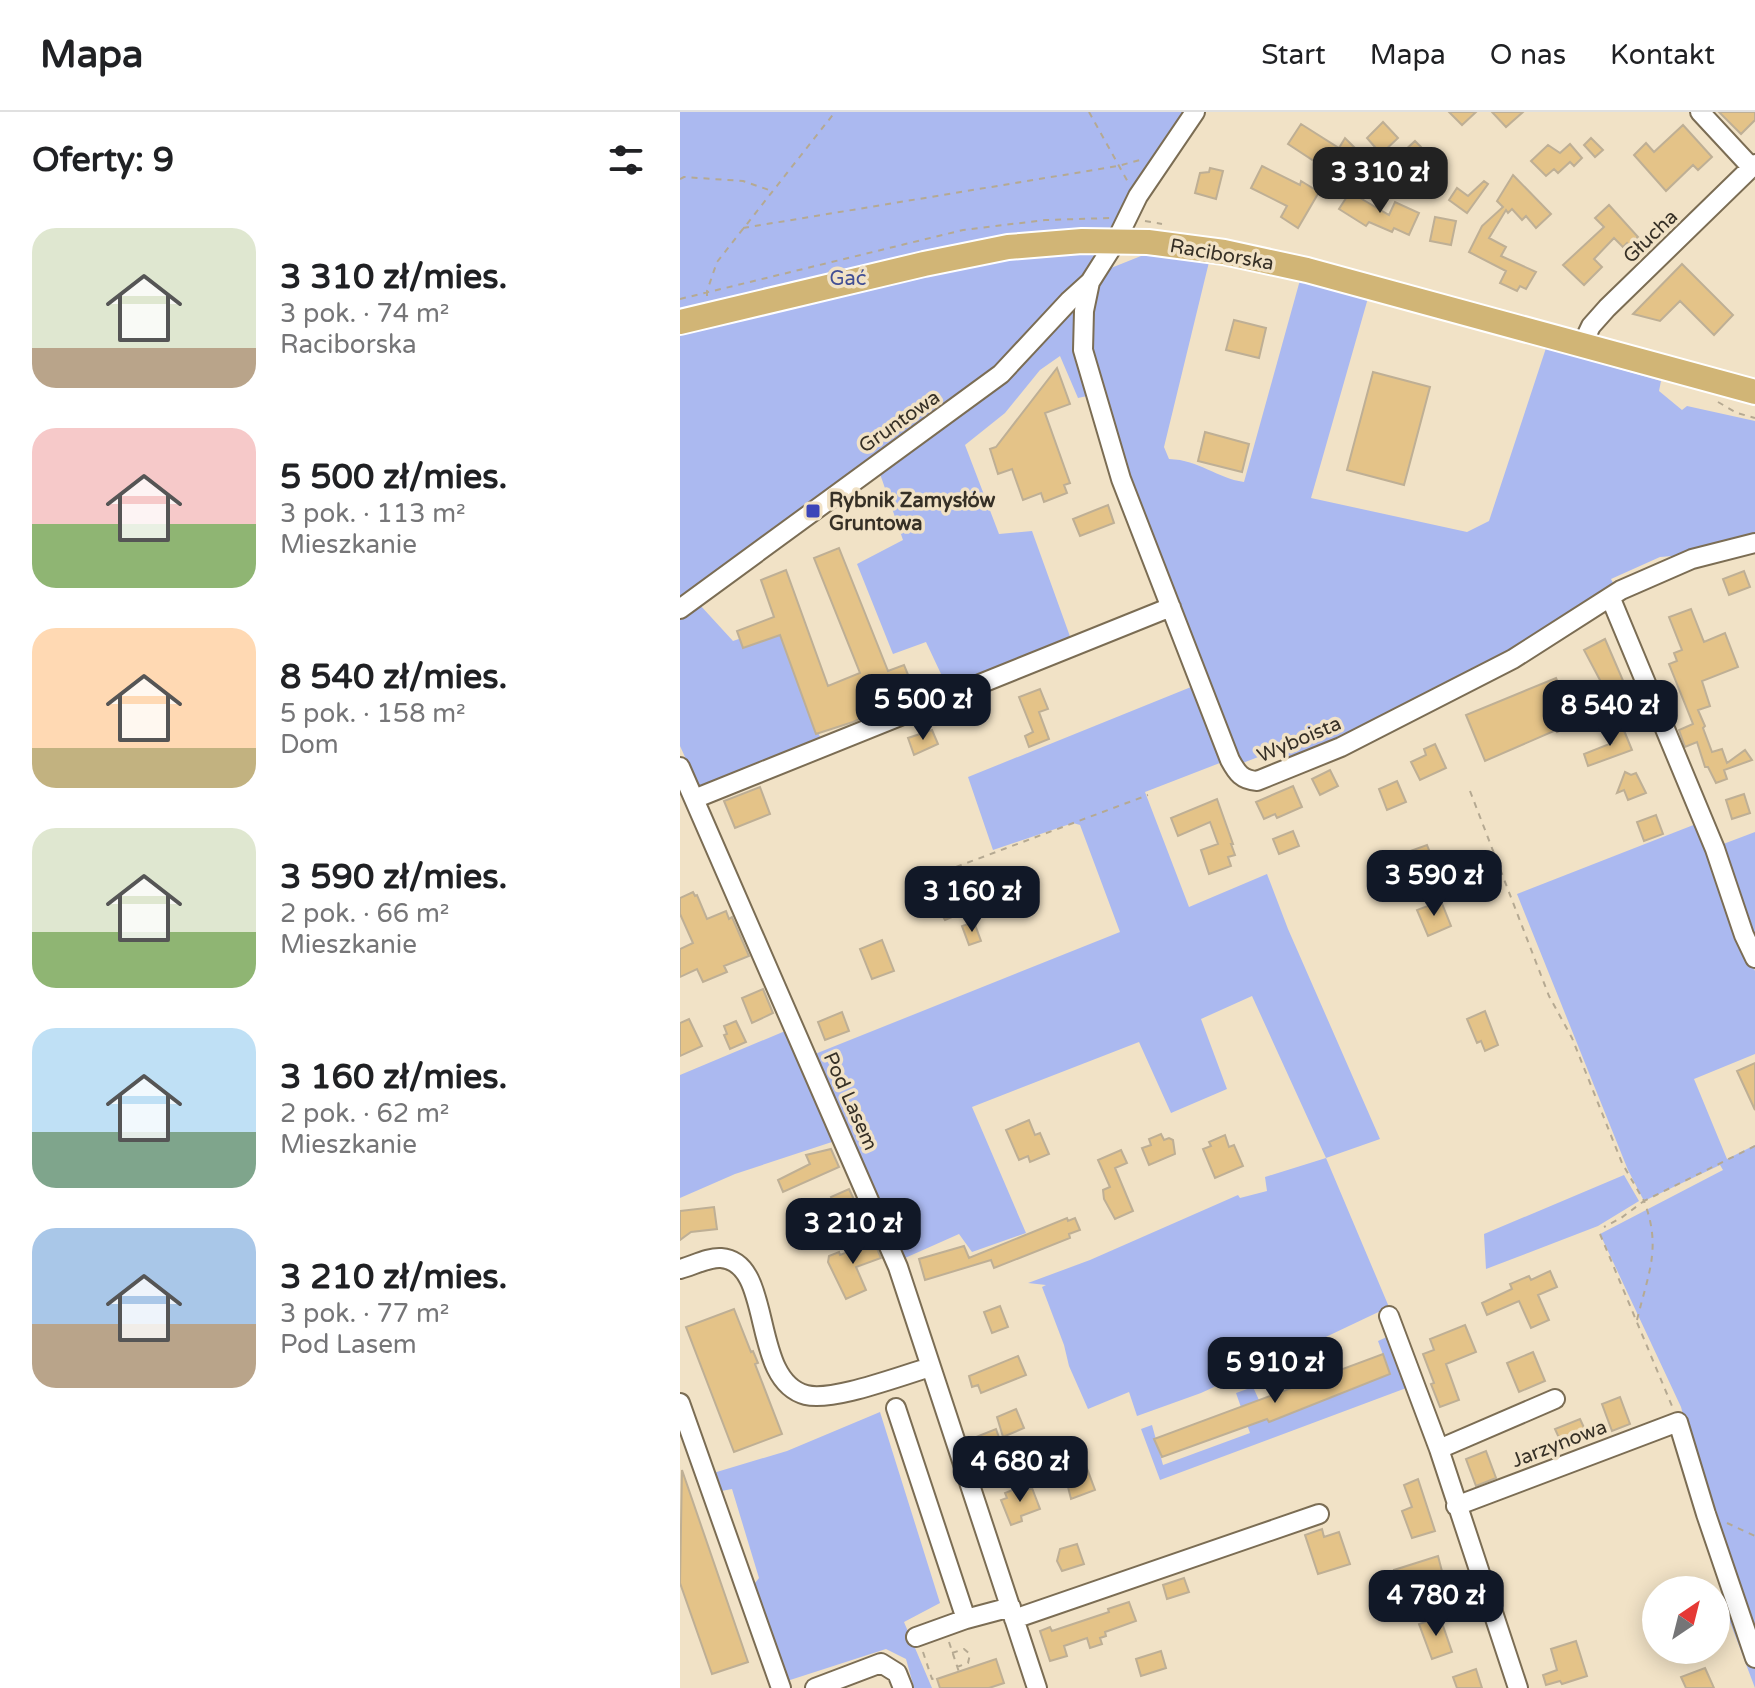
<!DOCTYPE html>
<html lang="pl">
<meta charset="utf-8">
<style>
body{margin:0;font-family:"Varela Round",sans-serif;background:#f6f6f6;color:#202124;height:100vh;display:flex;flex-direction:column;font-size:30px;white-space:nowrap}
*{box-sizing:border-box;margin:0}
p{font-size:26px;color:#757577}
.icon{flex:none;width:44px;height:44px;fill:none;stroke:currentColor;stroke-width:2;stroke-linecap:round;stroke-linejoin:round}
.map{position:relative;flex:1;overflow:hidden}
.panel{display:flex;flex-direction:column;background:#fff;width:680px}
.panel>*{flex:none}
.needle{width:52px;rotate:35deg}
.controls{position:absolute;left:962px;top:1464px;display:grid;gap:16px}
.controls a{display:grid;place-items:center;width:88px;height:88px;border-radius:50%;background:#fff;box-shadow:0 4px 20px #0003;font-size:40px}
.price{position:absolute;translate:-50% -68px;padding:0 18px;border-radius:16px;background:#111827;color:#fff;font-size:26px;line-height:52px;filter:drop-shadow(0 2px 4px #0008)}
.price::after{content:'';position:absolute;left:50%;top:48px;width:24px;height:18px;margin-left:-12px;background:inherit;clip-path:polygon(0 0,100% 0,50% 100%)}
.price.selected{background:#222;color:#fff}
ul{padding:0;list-style:none}
li{display:flex;align-items:center;gap:24px;height:200px;padding:0 32px}
li span{display:grid;place-items:center;flex:none;width:224px;height:160px;border-radius:24px;color:#555}
li>.icon{margin-inline-start:auto}
span .icon{width:96px;height:96px;fill:#fffc;stroke-width:1}
li b{font-size:34px}
h2{display:flex;justify-content:space-between;align-items:center;height:96px;padding:0 32px;font-size:34px}
header{display:flex;align-items:center;gap:48px;box-sizing:border-box;height:112px;padding:0 40px;background:#fff;border-bottom:2px solid #e0e0e0}
header strong{font-size:38px}
nav{display:flex;gap:44px;margin-inline-start:auto;font-size:28px}
main{display:flex;flex:1;min-height:0}
.map>svg:first-child{display:block}
.green{fill:#abb9f0}
.building{fill:#e4c388;stroke:#beaf95;stroke-width:2}
.lines{fill:none;stroke-linecap:round;stroke-linejoin:round}
.minor-casing{stroke:#7b6d54;stroke-width:22}
.major-casing{stroke:#fff;stroke-width:28}
.path{stroke:#b5a992;stroke-width:2;stroke-dasharray:6 6;stroke-linecap:butt}
.minor{stroke:#fff;stroke-width:18}
.major{stroke:#d1b576;stroke-width:24}
.poi-dot{fill:#3b45b9;stroke:#f1e2c6;stroke-width:3}
.labels{text-anchor:middle;stroke-width:7;stroke-linejoin:round;paint-order:stroke}
.street-label{font-size:20px;fill:#363026;stroke:#f1e2c6}
.park-label{font-size:20px;fill:#414e94;stroke:#f1e2c6}
.poi-label{font-size:20px;font-weight:bold;fill:#363026;stroke:#f1e2c6;text-anchor:start}
</style>
<header>
<strong>Mapa</strong>
<nav><a>Start</a><a>Mapa</a><a>O nas</a><a>Kontakt</a></nav>
</header>
<main>
<section class="panel">
<h2>Oferty: 9<svg class="icon" aria-label="filters" viewBox="0 0 24 24"><path d="M4 7h16M4 17h16"/><circle cx="9" cy="7" r="2"/><circle cx="15" cy="17" r="2"/></svg></h2>
<ul>
<li><span style="background:linear-gradient(#dfe7d0 75%,#b9a48a 0)"><svg class="icon" aria-label="home" viewBox="0 0 24 24"><path d="M3 11l9-7 9 7M6 9v11h12V9"/></svg></span><div><b>3 310 zł/mies.</b><p>3 pok. · 74 m²</p><p>Raciborska</p></div></li>
<li><span style="background:linear-gradient(#f6c9c9 60%,#8fb573 0)"><svg class="icon" aria-label="home" viewBox="0 0 24 24"><path d="M3 11l9-7 9 7M6 9v11h12V9"/></svg></span><div><b>5 500 zł/mies.</b><p>3 pok. · 113 m²</p><p>Mieszkanie</p></div></li>
<li><span style="background:linear-gradient(#ffd9b3 75%,#c2b280 0)"><svg class="icon" aria-label="home" viewBox="0 0 24 24"><path d="M3 11l9-7 9 7M6 9v11h12V9"/></svg></span><div><b>8 540 zł/mies.</b><p>5 pok. · 158 m²</p><p>Dom</p></div></li>
<li><span style="background:linear-gradient(#dfe7d0 65%,#8fb573 0)"><svg class="icon" aria-label="home" viewBox="0 0 24 24"><path d="M3 11l9-7 9 7M6 9v11h12V9"/></svg></span><div><b>3 590 zł/mies.</b><p>2 pok. · 66 m²</p><p>Mieszkanie</p></div></li>
<li><span style="background:linear-gradient(#bfe0f5 65%,#7fa58c 0)"><svg class="icon" aria-label="home" viewBox="0 0 24 24"><path d="M3 11l9-7 9 7M6 9v11h12V9"/></svg></span><div><b>3 160 zł/mies.</b><p>2 pok. · 62 m²</p><p>Mieszkanie</p></div></li>
<li><span style="background:linear-gradient(#a9c7e8 60%,#b9a48a 0)"><svg class="icon" aria-label="home" viewBox="0 0 24 24"><path d="M3 11l9-7 9 7M6 9v11h12V9"/></svg></span><div><b>3 210 zł/mies.</b><p>3 pok. · 77 m²</p><p>Pod Lasem</p></div></li>
</ul>
</section>
<div class="map">
<svg width="1075" height="1576" viewBox="0 0 1075 1576">
<rect width="100%" height="100%" fill="#f1e2c6"/>
<!-- green -->
<path class="green" d="M0 0H508L414 183 426 158 461 144 480 142 529 150 484 335 489 347C520 348 536 366 564 370L620 168 688 186 631 386 787 420 809 409 866 236 981 269 979 279 1002 298 1007 294 1075 309V426L1017 442 980 445 931 467 942 489 970 567 920 485 834 539 607 652 599 637 560 652 493 490 421 281 398 286 380 244 360 258 325 301 285 333 319 422 352 419 392 530 269 579 246 530 213 542 177 452 223 428 199 359 0 497Z
M20 493 53 529 96 514 142 630 19 676 0 634V506L9 504Z
M516 573 545 649 465 680 509 795 587 762 608 817 700 1027 646 1046 709 1195 631 1232 635 1240 547 1269 521 1281 457 1304 449 1280 408 1297 389 1254 384 1233 362 1175 366 1173 348 1171 410 1148 558 1083 560 1086 587 1079 585 1065 646 1046 572 884 521 907 547 977 491 1001 459 930 292 995 346 1121 292 1140 279 1122 225 1146 135 942 440 820 400 713 393 711 313 738 288 665Z
M1016 712 1051 804 1075 859V942L1014 967 1047 1047 1075 1033V1576L1047 1502 1035 1454 1030 1398 1001 1295 920 1122 1043 1058 1040 1053 964 1089 948 1058 837 782Z
M1075 720V823L1038 734Z
M110 917 158 1028 55 1062 0 1086V963Z
M944 1063 959 1089 918 1114 806 1157 804 1122Z
M709 1224 729 1275 480 1368 461 1317 472 1313 483 1353 570 1321 556 1281 573 1275 589 1310 710 1262 698 1229Z
M200 1300 260 1491 224 1510 252 1576H234L226 1547 206 1537 107 1569 71 1476 79 1466 52 1377 36 1380 30 1362 107 1339Z"/>
<!-- building -->
<path class="building" d="M769 0H796L782 13Z
M812 0H843L826 15Z
M1039 0H1075V8L1061 22Z
M703 10 718 26 701 42 687 26Z
M621 12 659 36 665 26 677 38 666 57 639 41 634 49 608 32Z
M1003 13 1032 45 1018 58 1013 53 986 79 954 43 966 31 974 40Z
M911 26 923 38 915 45 904 33Z
M735 29 746 40 734 52 723 40Z
M890 32 902 46 894 54 890 50 878 61 874 57 866 64 851 49 868 33 880 41Z
M582 54 620 73 621 69 639 80 618 116 601 105 607 94 571 76Z
M530 56 543 59 536 87 515 81 520 61 529 60Z
M833 63 871 102 856 116 846 104 842 108 832 97 828 101 826 98 809 126 826 135 821 144 856 160 846 177 840 174 837 179 820 171 826 159 789 140 802 114 823 95 817 89Z
M804 69 808 72 787 101 769 88 777 76 788 84Z
M670 80 709 103 715 90 739 101 729 123 714 116 712 120 689 110 686 114 659 97Z
M929 93 958 125 949 134 947 131 943 135 934 126 914 147 922 155 904 173 883 153 924 115 915 106Z
M755 105 776 109 771 133 750 129Z
M1002 152 1053 203 1034 223 1000 189 980 209 953 202Z
M554 208 586 216 579 246 546 238Z
M377 256 390 292 365 301 390 371 384 373 387 381 364 390 361 381 343 388 332 357 318 362 310 337 316 335Z
M693 260 750 275 724 373 667 358Z
M525 320 569 332 562 360 518 349Z
M428 393 434 411 400 424 393 407Z
M159 436 208 559 224 553 236 582 173 610 136 622 100 523 63 536 57 519 94 505 81 468 106 458 148 574 180 561 134 446Z
M1064 459 1070 475 1049 483 1043 467Z
M1011 497 1024 530 1045 521 1058 555 1022 569 1030 594 1018 598 1025 614 1023 616 1032 640 1042 637 1047 651 1065 638 1072 648 1044 658 1047 667 1036 671 1028 655H1025L1017 630 1005 635 999 618 1013 612 989 552 997 549 994 541 1002 538 989 505Z
M925 527 947 578 950 576 956 592 932 601 927 589 923 590 915 572 921 570 904 538Z
M876 566 896 612 877 620 876 618 805 649 786 603Z
M360 577 368 597 359 600 369 627 349 635 345 624 353 620 339 585Z
M943 616 952 638 908 654 904 642 932 631 928 622Z
M252 618 258 632 234 643 228 626Z
M755 632 766 656 740 668 731 650 746 643 744 637Z
M650 658 658 674 640 683 632 667Z
M945 660 951 663 956 661 966 681 948 688 944 678 937 681Z
M717 669 726 690 707 698 699 677Z
M613 674 622 695 597 706 595 702 584 707 576 690Z
M80 675 90 702 55 716 44 689Z
M1064 682 1070 701 1052 707 1046 688Z
M537 687 553 732H551L555 743 548 745 551 754 529 762 521 738 538 732 530 710 498 724 491 706Z
M976 703 983 722 964 729 957 710Z
M613 719 619 734 599 742 593 727Z
M747 733 755 753 720 767 710 750 720 746 719 743Z
M274 774 284 800 265 808 256 793 258 790 255 782Z
M13 780 15 784 17 783 27 807 46 799 49 807 52 805 69 844 44 854 47 860 23 870 17 857 0 865V837L13 831 0 802V786Z
M761 789 771 814 748 824 737 798Z
M294 810 301 829 289 833 282 814Z
M202 828 214 859 192 867 180 837Z
M83 877 93 901 72 911 62 886Z
M805 899 818 933 805 939 801 929 797 931 787 907Z
M162 900 169 919 145 928 138 910Z
M9 907 22 934 0 944V911Z
M56 909 66 930 50 937 44 923 47 922 44 914Z
M1075 951V998L1057 959Z
M349 1008 355 1023 360 1021 369 1042 350 1050 348 1044 339 1048 326 1018Z
M481 1022 484 1028 489 1026 493 1028 495 1042 469 1053 462 1036 471 1033 469 1027Z
M545 1023 549 1035 554 1033 563 1054 535 1066 523 1037 531 1034 529 1030Z
M151 1037 159 1055 103 1080 98 1068 130 1052 126 1043Z
M441 1038 447 1051 435 1056 453 1099 435 1107 424 1087 423 1078 430 1075 418 1048Z
M169 1077 177 1094 159 1103 151 1085Z
M34 1095 37 1117 11 1120 0 1128V1099Z
M387 1106 388 1109 395 1106 400 1118 389 1122 390 1126 314 1156 311 1148 245 1168 239 1147 284 1134 289 1146Z
M150 1107 154 1122 138 1129 136 1125 125 1122 126 1112 133 1113Z
M191 1122 201 1146 176 1155 186 1178 166 1187 148 1150 149 1144 159 1140 160 1143 179 1136 182 1133 180 1126Z
M870 1159 877 1175 858 1183 869 1208 851 1216 839 1189 807 1203 802 1191 832 1177 830 1172 849 1164 851 1168Z
M320 1194 328 1215 312 1221 304 1200Z
M54 1197 71 1240 73 1239 78 1251 75 1252 102 1322 54 1340 6 1215Z
M785 1213 796 1240 766 1252 779 1288 760 1295 751 1272 754 1271 743 1242 754 1238 750 1227Z
M853 1240 865 1269 839 1280 827 1251Z
M703 1242 710 1262 589 1310 587 1307 482 1345 474 1327Z
M338 1244 346 1263 301 1281 298 1273 292 1275 289 1264Z
M940 1285 950 1312 932 1319 922 1292Z
M336 1297 344 1316 323 1325 317 1305Z
M900 1307 906 1320 903 1321 905 1327 884 1337 875 1317Z
M316 1317 322 1334 315 1337 318 1345 301 1352 291 1327Z
M806 1339 816 1366 796 1374 786 1347Z
M405 1351 415 1378 391 1387 384 1359Z
M2 1358 68 1550 32 1562 0 1471Z
M738 1367 755 1419 732 1426 722 1399 732 1395 724 1373Z
M340 1375 342 1380 352 1376 360 1397 341 1404 342 1409 331 1413 321 1388 327 1386 325 1381Z
M642 1417 644 1425 659 1420 670 1452 638 1462 625 1423Z
M397 1432 404 1452 382 1459 377 1449 380 1437Z
M758 1444 763 1463 749 1467 751 1471 721 1480 714 1458Z
M504 1466 509 1480 487 1487 483 1473Z
M449 1490 456 1509 425 1520 426 1524 420 1526 422 1532 410 1536 407 1526 384 1534 387 1544 370 1549 360 1519 370 1515 372 1519 429 1500 428 1497Z
M760 1505 772 1540 752 1547 739 1512Z
M896 1529 907 1564 882 1572 880 1569 866 1573 863 1563 877 1558 871 1537Z
M481 1539 486 1556 461 1564 456 1547Z
M316 1547 324 1571 309 1576H260L257 1567Z
M1025 1556 1034 1576H1006L1001 1565Z
M796 1557 802 1576H777L773 1565Z"/>
<g class="lines">
<!-- minor casing -->
<g class="minor-casing">
<path id="minor" d="M1020 0 1072 56
M410 170 404 199 403 238 441 367 550 648C557 661 562 668 577 669L661 635 833 547 941 478 1012 447 1075 431
M902 233 911 214 927 196 1075 52
M931 487 1035 737 1064 823 1075 846
M0 497 321 262 389 189 410 170 436 129 458 84 515 0
M0 655 218 1155 357 1576
M14 687 491 495
M0 1157C12 1154 29 1145 41 1146 95 1150 69 1268 126 1283 153 1290 222 1263 251 1255
M709 1204 759 1337 838 1576
M0 1291 101 1576
M216 1296 286 1507
M759 1337 875 1287
M776 1394 998 1310 1026 1402 1075 1546
M334 1507 639 1402
M236 1525 286 1507 331 1495
M135 1576 201 1551 217 1561 223 1576"/>
</g>
<!-- major casing -->
<g class="major-casing">
<path id="major" d="M0 210 244 152 328 135 402 129 468 130 544 140 627 158 1075 280"/>
</g>
<!-- path -->
<path class="path" d="M409 0 448 70
M0 67 4 65 63 69 92 79
M465 109 482 112
M63 116 438 54 460 48
M27 184V179L37 150 155 0
M0 187 283 118 365 108 431 106
M1038 290 1057 301 1075 306
M790 679 869 884 892 926 942 1051 964 1089 941 1106 924 1115
M276 755 468 683
M920 1122 992 1294
M957 1208C968 1162 982 1136 964 1089L1075 1034
M1047 1411 1075 1424
M269 1530 279 1560
M243 1540 252 1567 258 1565
M272 1541 284 1537 290 1542 288 1551 277 1555"/>
<!-- minor -->
<use href="#minor" class="minor"/>
<!-- major -->
<use href="#major" class="major"/>
</g>
<!-- markers -->
<rect class="poi-dot" x="125" y="391" width="16" height="16" rx="4"/>
<g class="labels">
<!-- street labels -->
<g class="street-label">
<text transform="translate(970 124) rotate(-44)" y="7">Głucha</text>
<text transform="translate(542 142) rotate(10)" y="7">Raciborska</text>
<text transform="translate(219 309) rotate(-35)" y="7">Gruntowa</text>
<text transform="translate(619 627) rotate(-23)" y="7">Wyboista</text>
<text transform="translate(171 989) rotate(66)" y="7">Pod Lasem</text>
<text transform="translate(879 1331) rotate(-21)" y="7">Jarzynowa</text>
</g>
<!-- park labels -->
<g class="park-label">
<text x="168" y="173">Gać</text>
</g>
<!-- poi labels -->
<g class="poi-label">
<text x="149" y="395">Rybnik Zamysłów<tspan x="149" dy="23">Gruntowa</tspan></text>
</g>
</g>
</svg>
<div class="controls">
<a><svg class="needle" viewBox="-14 -14 28 28"><path d="M0-13l5 13h-10z" fill="#e53935"/><path d="M0 13l5-13h-10z" fill="#757577"/></svg></a>
</div>
<b class="price selected" style="left:700px;top:103px">3 310 zł</b>
<b class="price" style="left:243px;top:630px">5 500 zł</b>
<b class="price" style="left:930px;top:636px">8 540 zł</b>
<b class="price" style="left:754px;top:806px">3 590 zł</b>
<b class="price" style="left:292px;top:822px">3 160 zł</b>
<b class="price" style="left:173px;top:1154px">3 210 zł</b>
<b class="price" style="left:595px;top:1293px">5 910 zł</b>
<b class="price" style="left:340px;top:1392px">4 680 zł</b>
<b class="price" style="left:756px;top:1526px">4 780 zł</b>
</div>
</main>
